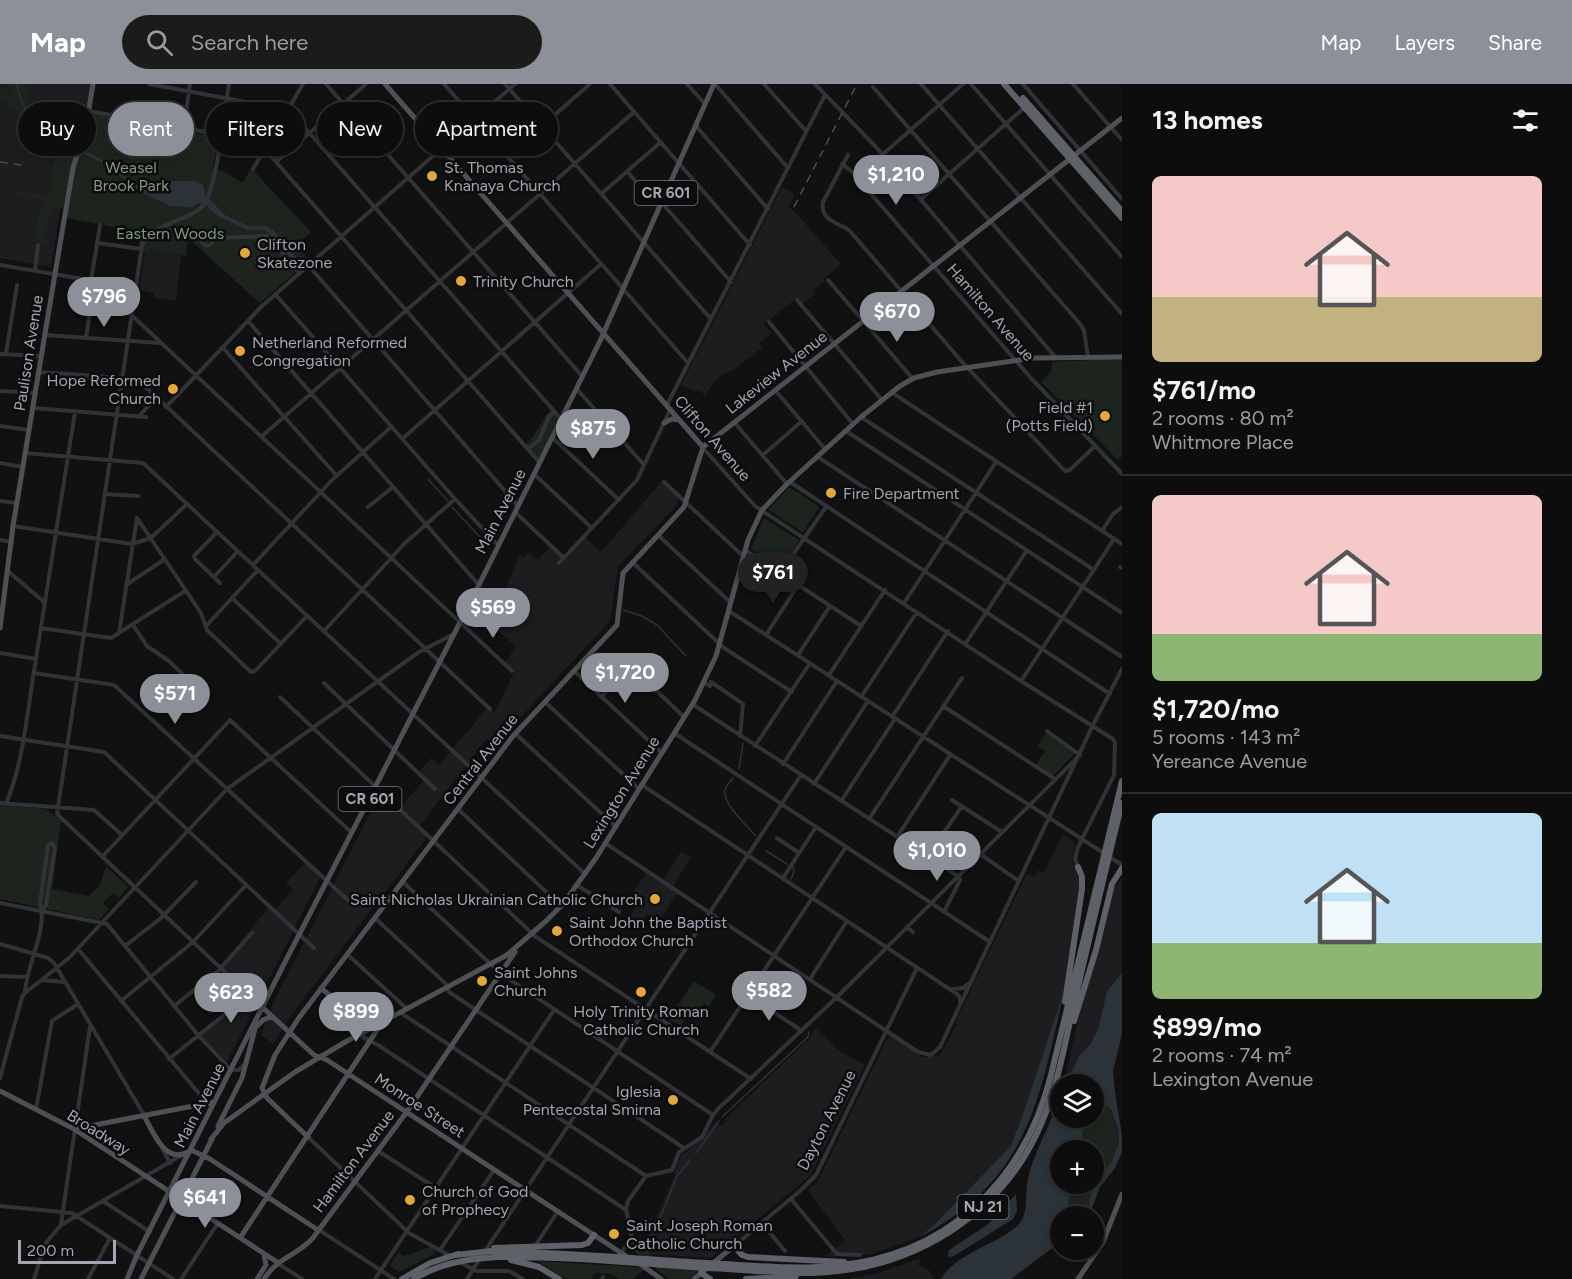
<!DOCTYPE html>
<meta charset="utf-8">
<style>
body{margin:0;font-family:Figtree,sans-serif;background:#1b1b1c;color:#f1f3f6;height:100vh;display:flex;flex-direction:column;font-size:22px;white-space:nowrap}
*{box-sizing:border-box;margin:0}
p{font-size:20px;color:#9a9c9e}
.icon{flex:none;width:33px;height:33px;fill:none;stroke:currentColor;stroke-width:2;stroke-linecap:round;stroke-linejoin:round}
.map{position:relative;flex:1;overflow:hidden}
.sheet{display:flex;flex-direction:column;background:#0d0d0e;width:450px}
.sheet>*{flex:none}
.top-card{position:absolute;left:18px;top:18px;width:570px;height:54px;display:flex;gap:12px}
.buttons{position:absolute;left:1050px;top:990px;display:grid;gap:12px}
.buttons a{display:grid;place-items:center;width:54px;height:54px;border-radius:50%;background:#0d0d0e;box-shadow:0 3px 9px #0003,0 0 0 2px #2d2d2e;font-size:30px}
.scale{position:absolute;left:18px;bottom:15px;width:98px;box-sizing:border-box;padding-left:6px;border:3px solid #a3a7b2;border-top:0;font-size:16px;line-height:21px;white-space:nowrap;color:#a3a7b2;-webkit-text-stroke:4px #0c0c0d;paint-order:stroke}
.price{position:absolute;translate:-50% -51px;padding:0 14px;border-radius:21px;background:#8c9099;color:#fff;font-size:20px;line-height:39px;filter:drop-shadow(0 2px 3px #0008)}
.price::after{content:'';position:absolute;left:50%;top:36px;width:18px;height:14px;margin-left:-9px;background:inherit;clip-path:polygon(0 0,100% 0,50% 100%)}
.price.selected{background:#222;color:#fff}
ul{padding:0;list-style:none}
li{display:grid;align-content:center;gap:12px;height:318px;padding:0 30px}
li+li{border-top:2px solid #2d2d2e}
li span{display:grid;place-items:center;height:186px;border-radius:9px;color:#555}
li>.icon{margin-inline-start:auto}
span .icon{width:108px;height:108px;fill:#fffc;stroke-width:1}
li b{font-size:26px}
h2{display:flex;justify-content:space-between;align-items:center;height:72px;padding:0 30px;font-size:26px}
.pill{padding:0 21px;border-radius:27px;background:#0d0d0e;box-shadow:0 3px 9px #0003,0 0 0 2px #2d2d2e;font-size:21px;line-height:54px}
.pill.selected{background:#8c9099;color:#fff}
header{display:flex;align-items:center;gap:36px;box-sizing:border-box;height:84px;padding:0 30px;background:#8c9099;color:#fff}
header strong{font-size:28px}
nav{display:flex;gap:33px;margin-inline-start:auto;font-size:21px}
.search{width:420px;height:54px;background:#1b1b1c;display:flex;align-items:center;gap:15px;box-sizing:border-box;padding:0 21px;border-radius:33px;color:#9a9c9e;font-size:22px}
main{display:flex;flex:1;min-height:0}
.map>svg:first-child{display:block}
.built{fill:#1d1d1f}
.green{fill:#1d241e}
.water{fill:#2b3339}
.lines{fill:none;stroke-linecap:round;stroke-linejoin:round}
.stream{stroke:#2b3339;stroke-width:1.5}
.minor{stroke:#323337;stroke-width:4}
.major{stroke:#4e5055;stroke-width:5}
.highway{stroke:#5e6167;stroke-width:6}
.rail{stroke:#4b4d51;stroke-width:1.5;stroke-dasharray:8 6;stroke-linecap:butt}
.poi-dot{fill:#e2a939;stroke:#0c0c0d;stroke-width:2}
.labels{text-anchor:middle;stroke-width:5;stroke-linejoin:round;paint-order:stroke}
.shield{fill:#0c0c0d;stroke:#767880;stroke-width:1.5}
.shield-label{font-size:15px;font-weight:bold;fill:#a3a7b2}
.park-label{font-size:16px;fill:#7b9b7d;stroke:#0c0c0d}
.poi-label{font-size:16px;fill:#a3a7b2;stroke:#0c0c0d;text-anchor:start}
.street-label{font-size:16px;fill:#a3a7b2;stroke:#0c0c0d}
</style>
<header>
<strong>Map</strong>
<div class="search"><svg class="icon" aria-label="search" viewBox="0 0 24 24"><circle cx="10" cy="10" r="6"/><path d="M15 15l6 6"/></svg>Search here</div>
<nav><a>Map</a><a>Layers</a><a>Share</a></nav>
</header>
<main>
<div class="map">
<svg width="1122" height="1195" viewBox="0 0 1122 1195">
<rect width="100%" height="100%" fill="#111112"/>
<!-- built -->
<path class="built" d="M0 0H91L84 44 78 59 75 57 67 79 51 183 0 174Z
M782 103 795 110 789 123 796 129 841 180 823 195 825 197 814 206 816 209 802 220 797 214 764 240 772 249 759 259 762 264 735 285 717 294 705 311 698 306 696 308 681 301Z
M148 165 181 171 176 217 154 214V209L139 206 145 167H148Z
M663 396 679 414 677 421 618 482 610 537 507 648 496 662 487 654 419 743 428 752 292 930 273 960 261 951 274 917 381 708 399 725 424 696 418 689 431 674 439 681 488 623 494 628 499 620 514 589 502 577 508 576 515 562 492 541 519 471 525 474 528 468 538 476 552 461 565 474 585 453 601 468Z
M1063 750 1073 757 1075 761 1072 776 1080 794V802L1065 904 1020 1039 1010 1063 932 1143 918 1154 868 1171 825 1173 845 1156 808 1106 816 1100 889 951 922 973 939 972 954 946 957 940 955 939 1027 789 1035 793 1038 786 1044 789Z
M681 767 691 774 671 805 677 809 659 837 647 830 638 844 628 838 635 823 627 818 646 789 661 799Z
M306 778 321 792 225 982 199 952 232 924 221 910 235 897 220 883 269 823 274 827 293 806 286 799Z
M1122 794V889L1107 907 1098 945 1090 961 1079 972 1070 992 1065 994 1080 928 1114 804Z
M815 944 841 968 865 981 811 1091 711 1174 649 1170 645 1167 646 1157 675 1091 674 1088 681 1071 700 1057 715 1038 723 1042 726 1034 810 954Z
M921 1174 918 1181 930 1187 934 1195H848L878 1189Z"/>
<!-- green -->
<path class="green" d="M9 0H25L29 16 39 29 42 23 74 57 81 60 89 27 168 45 218 53 213 84 219 85 243 99 251 84 311 148 296 161 309 176 260 219 188 154 186 172 149 165 148 168 138 165 140 148 67 134 72 90 63 124 52 123 45 151 51 160 35 156 39 126 46 116 17 109 18 107 46 113 50 109 54 76 47 64 44 65 12 23 6 27 8 15 1 14V10L12 11Z
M1112 275 1122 277V372L1118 376 1041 298 1051 287 1052 278Z
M552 325 561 335 539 378 524 362C538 351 539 336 552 325Z
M788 404H791L818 422 819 424 804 447 802 448 769 426V425Z
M764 434 799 456 780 484 751 465Z
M1047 647 1076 668 1052 693 1035 682 1045 667 1038 662Z
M0 721 45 725 61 737 52 805 89 812 100 801 106 782 128 803 119 814 113 809 103 819 109 825 99 836 0 815Z
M694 897 716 911 709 923 704 920 697 929 691 926 681 942 669 935Z
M1107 1022 1111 1025 1118 1044 1119 1059 1111 1078 1091 1105 1088 1126 1083 1132H1066L1072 1100H1094V1066H1078L1085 1039 1089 1034H1094V1027Z
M635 1152 646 1157 645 1167 669 1183 700 1186 689 1195H669L630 1164Z
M431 1163 437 1169 399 1188 390 1182 398 1168 404 1172Z
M537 1177 639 1183 644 1186 633 1195H620L611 1190 595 1189 591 1195H566Z"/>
<!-- water -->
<path class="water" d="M83 66 116 83 130 98 135 101 161 97H197L203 101 205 111 225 131 248 142H266L273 146 303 181 300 184 265 146H247L218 132 208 124V122L200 119 191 123 170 122 133 104 113 84 83 69Z
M1122 889V950L1113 987 1115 1008 1122 1052V1068L1115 1084 1100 1103 1089 1132H1083L1088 1125 1091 1105 1111 1078 1119 1059 1118 1044 1111 1025 1107 1022 1094 1027V1000H1063L1065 994 1070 992 1079 972 1090 961 1098 945 1107 907Z
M1065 904C1039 1015 1030 1095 918 1154L932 1143 1010 1063 1020 1039Z
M1060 1010V1034H1089L1085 1039 1078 1066H1060V1100H1072L1066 1132H1060V1162L1051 1165 1011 1195H941C956 1169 994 1162 1016 1143 1029 1132 1025 1116 1027 1100 1032 1069 1052 1041 1060 1010Z
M1016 1110 1017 1127 1013 1135 954 1172 948 1173 949 1166 987 1141Z"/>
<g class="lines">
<!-- stream -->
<path class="stream" d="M17 0C18 6 20 13 22 18 26 29 47 57 58 62 64 64 69 61 76 64
M428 395 448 417
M452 423 490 464
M623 526 642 532 657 541 686 572
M739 685 743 659
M733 694C730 698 726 702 725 706 722 719 747 742 755 751
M766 767 787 780
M791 795 794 788 793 783
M722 1033 808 953 809 948
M696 1069 719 1037
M646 1169 677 1092 690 1076"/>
<!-- minor -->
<path class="minor" d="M149 0 285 25 291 28 561 335
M229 0C225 24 216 108 203 122 186 139 152 138 142 162L57 730 262 923
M326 0 582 292
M444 0 688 279
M505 0 710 234
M610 0 750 161
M687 0 705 20
M715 0 788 84
M764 0 806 47
M815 0 875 62 1056 274
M921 0 1122 230
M971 0 1122 173
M1023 0 1122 115
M1073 0 1122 56
M873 3 1081 241 1084 247 1088 273
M89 27 261 58 276 78 539 378
M542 42 590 0
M696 42 768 125
M184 44 190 0
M848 71 823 118C820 137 838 138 850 147L963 279 1065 387 1070 386 1095 362
M882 71 963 0
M276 78 366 0
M842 80 852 88 1030 293 1122 390
M253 85 303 0
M627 87 650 115
M601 110 661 58
M921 115 1025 23
M662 119 731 198
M201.5 156a5.5 5.5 0 1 1 11 0a5.5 5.5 0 1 1-11 0Z
M212 154 267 152 300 189
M98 159 141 165
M0 181 95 197 512 587
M308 181 518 422
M35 186 38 161
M828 196 913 295
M91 197 100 141
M275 210 455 415 498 461
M797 216 882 316
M248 237 479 501
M769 238 853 340
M45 251 160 259
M86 254 90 228 107 209
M223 264 337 392
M0 270 42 272
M6 270 17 201
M39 288 137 295 490 625
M576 304 644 381
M775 306 825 365
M0 307 35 309
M891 308 1122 460
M667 321 825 11
M166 323 261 223 515 0
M33 324 146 333
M139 332 156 314
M861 333 1094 486
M734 338 787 400
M0 342 29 346
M846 347 1122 529
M261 353 634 28
M552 353 619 416
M402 355 601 180
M703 364 755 422 1021 597 1113 655 1115 659 1114 691 1078 763 1075 775 1078 783
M528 365 539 356 549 333 554 328
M25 369 143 379 585 790
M763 371 802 337
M818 373 1122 573
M0 379 23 383
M534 390 592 444
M664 398 743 472
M790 398 1110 610
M105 410 138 412
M0 417 17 419
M368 423 393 403
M515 428 564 474
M137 434 201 529 207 546 251 588 255 587 307 532
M13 442 132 460 151 454 187 420
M1102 447 1113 430 1122 423
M658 451 730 518
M0 456 12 458
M745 466 861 542
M194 472 217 448
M195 475 220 499
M632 478 724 564 792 608
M559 479 637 396 670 326
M253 481 332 396 391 343
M1120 483 1122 484
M8 487 44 518
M780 489 826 423
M214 493 238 467
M126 501 165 475
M232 514 281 560
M904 519 996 378
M729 527 1122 781
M133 541 147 562 169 577 204 611
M206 542 258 486
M41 544 111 554 185 507
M324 547 405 459 455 415
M119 549 137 434
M766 551 798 501
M966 559 1027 466
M0 569 36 575
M798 571 830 522
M621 573 684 633
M574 587 662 669
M34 589 114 601 350 818
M829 591 885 506
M1021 597 1114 455
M703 598 710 602 711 598 743 620 740 652
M324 599 435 705
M280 613 536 853 751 995
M601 613 630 582
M861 613 917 528
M545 618 639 705
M692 620 958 792
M943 622 1055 695
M892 633 948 547
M1047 647 1080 671
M674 649 990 858
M516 650 616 743
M0 652 104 668 314 864
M755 662 810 579
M783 680 837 597
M814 700 868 617
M642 701 957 910 960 914V921
M952 716 1002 748
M841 717 895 635
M0 719 94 726 122 751
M6 720C24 676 27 628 35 581 49 497 61 412 75 328
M458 725 561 822
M869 735 962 594
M897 753 950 671
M777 754 799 769
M605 759 918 968 931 971 940 963 1092 643 1122 585
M980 770 1019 797
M102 773 230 636 352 749
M927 773 962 722
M783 794 816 743
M403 798 500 889 713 1031
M577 801 619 828
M0 819 107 840 199 952 231 986H239L245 980
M944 828 960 796 958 792
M375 834 446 900 449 908 684 1064
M908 844 913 848
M0 860 48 874 54 879 144 1031
M125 862 161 834 196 798
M78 865 207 1019
M347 870 407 925
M0 892 27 893
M810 895 847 837
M42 896 64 898
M952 905 963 904 970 899
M25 909 69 874 227 705 419 568 454 550
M748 911 802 947
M121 917 193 858 246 801
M174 922 218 887 252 849
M401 929 646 1092
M359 951 378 961 626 1126
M710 968 846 763
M169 975 249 911
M0 994 22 913 25 909C26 882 48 845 40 820L48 761 52 759 55 764 46 821 42 827
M36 1025 52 937 78 920
M308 1053 409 1149 450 1172
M162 1064 170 1079
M378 1067 436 1104
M791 1115 837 1170 860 1171
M103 1117 150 1148
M0 1122 72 1129 173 1195
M762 1139 785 1167
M61 1140 90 943
M319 1146 394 1195
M537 1159 558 1127
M734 1162 800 1107 816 1091 917 884
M440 1166 494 1086
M485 1167 801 691
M621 1169 629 1157 632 1148 626 1126 628 1117 646 1092 672 1086 679 1068 702 1053 713 1031 719 1024 837 913 1077 674
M459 1178 477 1187H509L523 1195
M277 1179 302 1195
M34 1195 45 1160 61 1141 182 1071
M88 1195 110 1154
M181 1195 218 1139
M375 1195 554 926
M467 1195 479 1176
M602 1195 603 1193"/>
<!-- major -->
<path class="major" d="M385 0 703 363
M664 339 672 335 679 336
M703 363 1122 34
M0 544 13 442 59 166 73 84 86 43 93 0
M321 904 364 941 368 942 374 940
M262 923 314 971 327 976 629 1174
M255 944 263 936 272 932
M0 1007 74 1045 277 1178
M144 1032C154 1049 165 1082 190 1067
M218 1042 242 994 255 945
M74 1045 214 1018
M308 1053 267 1014 262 1004 275 971 298 935 513 652 617 541 623 489 684 423 703 363
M211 1055 224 1039 295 988 347 957 507 871 546 837 563 820 596 774 695 616 716 572 748 456 762 426 787 400 861 333 900 302 914 294 937 288 1033 274 1122 273
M191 1066 210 1075 318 1146
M240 1154 381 940
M640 1180 661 1195
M712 1180 734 1162
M127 1195 137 1171 284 880 470 519 600 257 714 0
M141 1195 213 1053
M257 1195 266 1181 264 1171
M264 1195C278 1173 296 1172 312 1155L406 1029 515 868
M694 1195 705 1186
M1078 1195 1103 1158 1122 1110"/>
<!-- highway -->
<path class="highway" d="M1004 0 1122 134
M1023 14 1122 127
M1065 918 1082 805V793L1078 783
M1074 937 1096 866 1112 800 1122 784
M734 1162 742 1171 748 1173 844 1178
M494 1164 582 1161 588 1159 594 1151
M456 1171 491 1167 519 1168C582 1170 644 1175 706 1179 749 1181 792 1186 834 1182 946 1172 1024 1099 1051 991L1122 697
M511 1176 539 1183 559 1195
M701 1189 710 1195
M402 1195 430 1179 458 1170
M414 1195C440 1179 467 1175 497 1173 573 1172 651 1181 727 1185 755 1187 784 1189 812 1189 912 1186 1003 1132 1042 1038 1059 998 1066 953 1076 911 1091 847 1106 783 1122 719
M746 1195 796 1192"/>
<!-- rail -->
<path class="rail" d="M0 78 21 81
M794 123 857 0"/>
</g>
<!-- markers -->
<g class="poi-dot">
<circle cx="432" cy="92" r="6"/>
<circle cx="245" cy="169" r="6"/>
<circle cx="461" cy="197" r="6"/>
<circle cx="240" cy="267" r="6"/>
<circle cx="173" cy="305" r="6"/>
<circle cx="1105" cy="332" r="6"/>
<circle cx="831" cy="409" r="6"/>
<circle cx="655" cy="815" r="6"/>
<circle cx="557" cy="847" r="6"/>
<circle cx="482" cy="897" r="6"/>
<circle cx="641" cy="908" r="6"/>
<circle cx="673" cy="1016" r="6"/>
<circle cx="410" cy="1116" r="6"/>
<circle cx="614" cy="1150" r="6"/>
</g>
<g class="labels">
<!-- shield labels -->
<g class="shield">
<rect x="634.5" y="97" width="63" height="24" rx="4.5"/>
<rect x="338.5" y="703" width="63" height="24" rx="4.5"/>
<rect x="957.5" y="1111" width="51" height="24" rx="4.5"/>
</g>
<g class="shield-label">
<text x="666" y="114">CR 601</text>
<text x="370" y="720">CR 601</text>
<text x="983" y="1128">NJ 21</text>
</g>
<!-- park labels -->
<g class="park-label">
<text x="131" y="89">Weasel<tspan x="131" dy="18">Brook Park</tspan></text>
<text x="170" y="155">Eastern Woods</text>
</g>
<!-- poi labels -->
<g class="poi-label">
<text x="444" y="89">St. Thomas<tspan x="444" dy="18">Knanaya Church</tspan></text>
<text x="257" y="166">Clifton<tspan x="257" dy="18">Skatezone</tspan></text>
<text x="473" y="203">Trinity Church</text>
<text x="252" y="264">Netherland Reformed<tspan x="252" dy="18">Congregation</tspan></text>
<text x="161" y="302" text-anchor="end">Hope Reformed<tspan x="161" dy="18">Church</tspan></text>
<text x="1093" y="329" text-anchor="end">Field #1<tspan x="1093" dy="18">(Potts Field)</tspan></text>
<text x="843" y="415">Fire Department</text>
<text x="643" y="821" text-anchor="end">Saint Nicholas Ukrainian Catholic Church</text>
<text x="569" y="844">Saint John the Baptist<tspan x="569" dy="18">Orthodox Church</tspan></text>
<text x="494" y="894">Saint Johns<tspan x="494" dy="18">Church</tspan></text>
<text x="641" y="933" text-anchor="middle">Holy Trinity Roman<tspan x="641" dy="18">Catholic Church</tspan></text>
<text x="661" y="1013" text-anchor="end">Iglesia<tspan x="661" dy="18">Pentecostal Smirna</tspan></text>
<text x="422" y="1113">Church of God<tspan x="422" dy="18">of Prophecy</tspan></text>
<text x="626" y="1147">Saint Joseph Roman<tspan x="626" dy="18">Catholic Church</tspan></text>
</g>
<!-- street labels -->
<g class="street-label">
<text transform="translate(991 228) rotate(49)" y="6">Hamilton Avenue</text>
<text transform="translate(28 269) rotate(-81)" y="6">Paulison Avenue</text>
<text transform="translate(776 288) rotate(-38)" y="6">Lakeview Avenue</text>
<text transform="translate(713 354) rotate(49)" y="6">Clifton Avenue</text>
<text transform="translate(500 427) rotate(-63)" y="6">Main Avenue</text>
<text transform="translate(480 675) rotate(-52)" y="6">Central Avenue</text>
<text transform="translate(621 708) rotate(-58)" y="6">Lexington Avenue</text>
<text transform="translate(199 1021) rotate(-63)" y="6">Main Avenue</text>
<text transform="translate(420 1021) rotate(33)" y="6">Monroe Street</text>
<text transform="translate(826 1036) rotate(-63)" y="6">Dayton Avenue</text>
<text transform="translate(99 1048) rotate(32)" y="6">Broadway</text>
<text transform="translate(353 1077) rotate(-53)" y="6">Hamilton Avenue</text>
</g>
</g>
</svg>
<div class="buttons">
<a><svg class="icon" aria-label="layers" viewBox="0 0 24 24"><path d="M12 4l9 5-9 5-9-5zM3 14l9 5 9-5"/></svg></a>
<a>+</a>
<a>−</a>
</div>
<div class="scale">200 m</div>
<b class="price" style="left:896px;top:122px">$1,210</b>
<b class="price" style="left:104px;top:244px">$796</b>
<b class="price" style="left:897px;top:259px">$670</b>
<b class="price" style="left:593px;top:376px">$875</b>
<b class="price selected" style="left:773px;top:520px">$761</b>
<b class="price" style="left:493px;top:555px">$569</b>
<b class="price" style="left:625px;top:620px">$1,720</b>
<b class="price" style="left:175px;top:641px">$571</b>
<b class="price" style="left:937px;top:798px">$1,010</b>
<b class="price" style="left:769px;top:938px">$582</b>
<b class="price" style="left:231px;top:940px">$623</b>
<b class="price" style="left:356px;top:959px">$899</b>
<b class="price" style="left:205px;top:1145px">$641</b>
<div class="top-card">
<a class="pill">Buy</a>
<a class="pill selected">Rent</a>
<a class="pill">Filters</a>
<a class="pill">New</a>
<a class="pill">Apartment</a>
</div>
</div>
<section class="sheet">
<h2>13 homes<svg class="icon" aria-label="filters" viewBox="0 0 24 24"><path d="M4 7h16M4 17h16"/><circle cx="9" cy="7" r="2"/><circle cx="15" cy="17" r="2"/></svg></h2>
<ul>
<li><span style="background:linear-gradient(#f6c9c9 65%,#c2b280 0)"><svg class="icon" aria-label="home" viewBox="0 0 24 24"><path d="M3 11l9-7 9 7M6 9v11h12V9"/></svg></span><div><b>$761/mo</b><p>2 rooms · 80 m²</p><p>Whitmore Place</p></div></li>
<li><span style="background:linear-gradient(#f6c9c9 75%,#8fb573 0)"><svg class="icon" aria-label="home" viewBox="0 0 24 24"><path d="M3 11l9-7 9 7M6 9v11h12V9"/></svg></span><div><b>$1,720/mo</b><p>5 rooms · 143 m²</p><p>Yereance Avenue</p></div></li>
<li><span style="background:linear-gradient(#bfe0f5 70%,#8fb573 0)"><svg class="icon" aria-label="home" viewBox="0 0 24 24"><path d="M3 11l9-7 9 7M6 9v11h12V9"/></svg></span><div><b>$899/mo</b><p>2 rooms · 74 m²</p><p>Lexington Avenue</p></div></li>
</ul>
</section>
</main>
